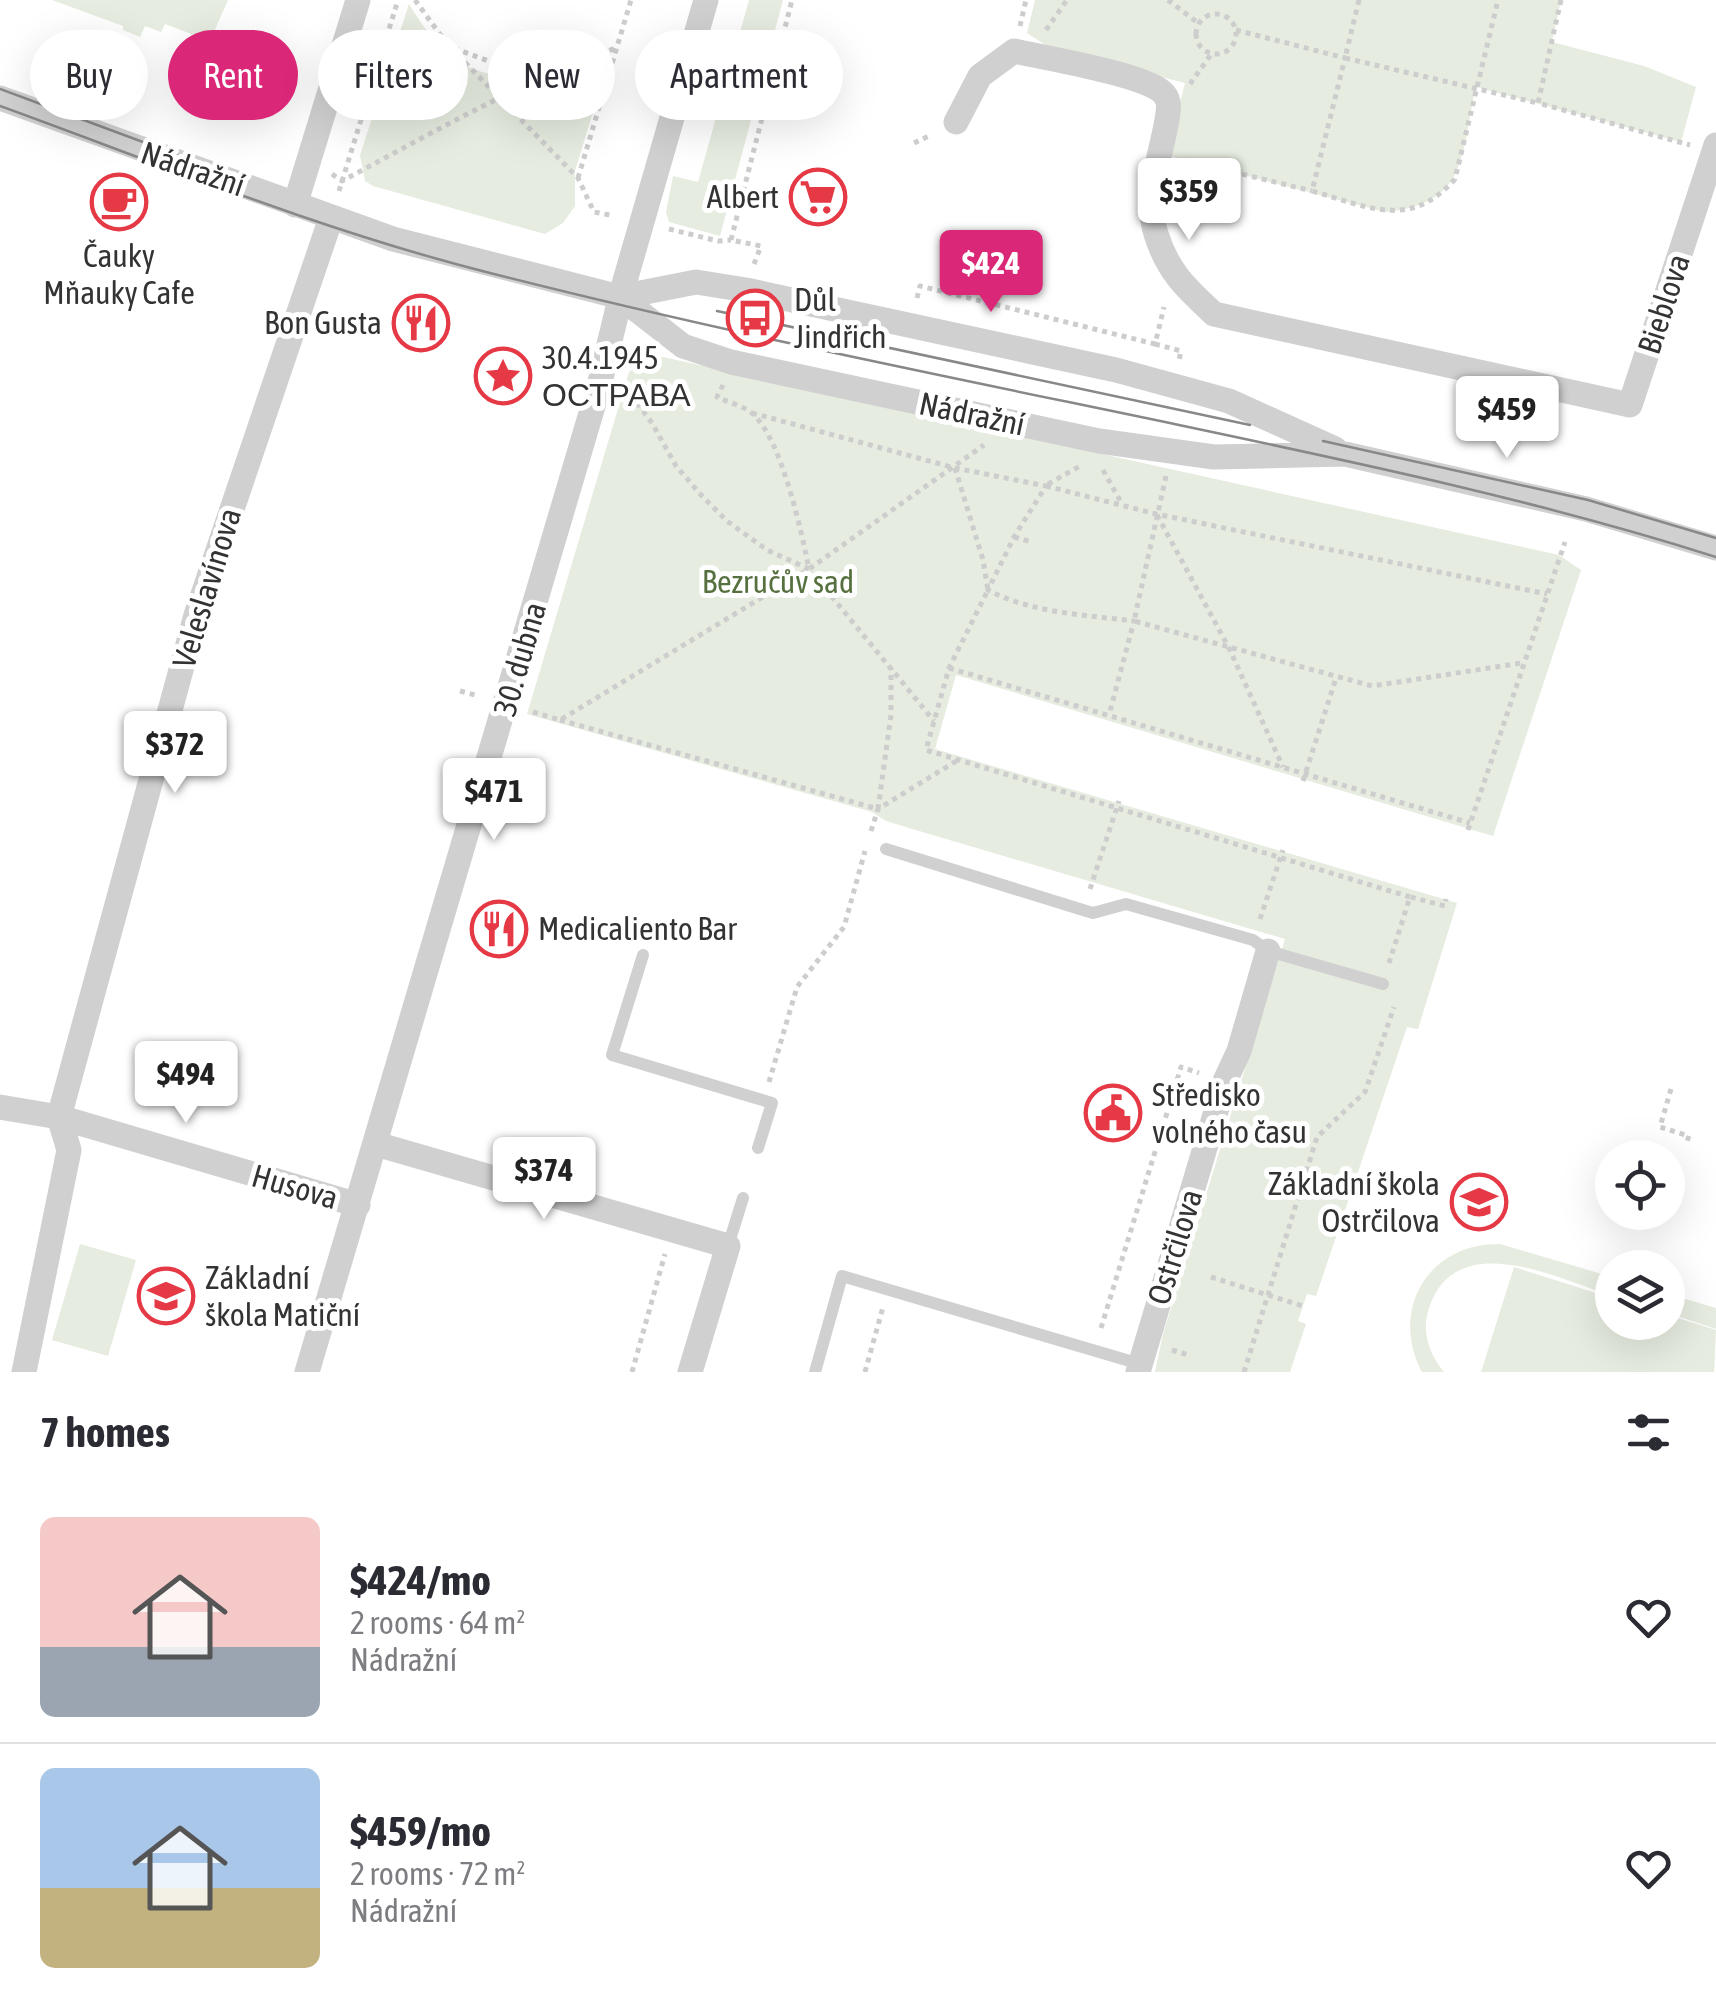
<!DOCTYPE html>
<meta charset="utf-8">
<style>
body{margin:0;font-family:"Asap Condensed",sans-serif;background:#f2f2f3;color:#2b2b33;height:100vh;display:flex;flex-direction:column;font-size:38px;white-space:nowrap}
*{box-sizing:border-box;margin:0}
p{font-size:32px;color:#7c7c81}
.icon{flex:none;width:55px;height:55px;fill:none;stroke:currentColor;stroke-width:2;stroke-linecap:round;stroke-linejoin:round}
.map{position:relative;height:1372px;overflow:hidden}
.sheet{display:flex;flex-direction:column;background:#fff;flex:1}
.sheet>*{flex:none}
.guide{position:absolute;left:30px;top:30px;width:1000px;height:90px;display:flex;gap:20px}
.controls{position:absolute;left:1595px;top:1140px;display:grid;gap:20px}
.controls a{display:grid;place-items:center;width:90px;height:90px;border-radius:50%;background:#fff;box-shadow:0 10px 40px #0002;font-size:50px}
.price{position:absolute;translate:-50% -85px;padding:0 22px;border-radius:10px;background:#fff;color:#222;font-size:32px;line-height:65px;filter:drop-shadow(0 2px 5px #0008)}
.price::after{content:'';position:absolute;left:50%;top:60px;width:30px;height:22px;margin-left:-15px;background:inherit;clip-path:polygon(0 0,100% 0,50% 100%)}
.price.current{background:#db2777;color:#fff}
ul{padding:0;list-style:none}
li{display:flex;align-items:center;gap:30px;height:250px;padding:0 40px}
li+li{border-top:2px solid #e1e1e2}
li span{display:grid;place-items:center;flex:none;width:280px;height:200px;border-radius:15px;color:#555}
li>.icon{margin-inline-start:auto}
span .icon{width:120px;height:120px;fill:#fffc;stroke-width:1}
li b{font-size:42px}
h2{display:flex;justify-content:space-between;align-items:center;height:120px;padding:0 40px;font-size:42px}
.tag{padding:0 35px;border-radius:45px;background:#fff;box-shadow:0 10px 40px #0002;font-size:35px;line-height:90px}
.tag.current{background:#db2777;color:#fff}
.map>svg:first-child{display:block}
.green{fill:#e6ecdf}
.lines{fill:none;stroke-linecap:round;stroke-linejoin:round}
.path{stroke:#cdcdcd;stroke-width:5;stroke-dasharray:5 5;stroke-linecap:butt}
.lane{stroke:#d0d0d0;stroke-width:12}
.street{stroke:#d0d0d0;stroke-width:25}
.tram{stroke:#888;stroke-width:2.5}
.labels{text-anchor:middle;stroke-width:10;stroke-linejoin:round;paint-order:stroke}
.street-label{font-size:32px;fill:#333;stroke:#fff}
.poi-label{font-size:32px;fill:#333;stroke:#fff;text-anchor:start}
.park-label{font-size:32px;fill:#56703f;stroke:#fff}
</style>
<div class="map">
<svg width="1716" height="1372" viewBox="0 0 1716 1372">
<rect width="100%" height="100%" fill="#fff"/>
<!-- green -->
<path class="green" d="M52 0H228L210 41 165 24 161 32 145 26 140 37 123 30V26Z
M749 0H783L720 236 669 222 666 212 673 176 698 182Z
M1035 0H1561L1552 42 1644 66 1696 87 1681 142 1476 87C1460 155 1469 204 1385 212L1167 155 1185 83 1053 50 1027 33Z
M409 4C461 91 504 81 594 66L605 73 575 171V206L563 223 545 234 373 186 365 181 360 155Z
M654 355 1559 555 1581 570 1493 836 956 675 935 749 1457 903 1418 1029 1407 1027 1316 1296 1307 1294 1298 1321 1306 1324 1290 1372H1155L1163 1334 1285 939 909 828 886 821 872 812 527 714 629 372Z
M80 1244 136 1260 108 1356 52 1340Z
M1500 1244 1612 1277V1296C1559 1279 1456 1226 1429 1308 1421 1331 1429 1354 1444 1372H1422C1389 1310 1428 1243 1500 1244Z
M1514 1267 1612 1298V1322H1668V1315L1716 1330 1714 1372H1481Z
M1668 1294 1716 1308V1329L1668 1313Z"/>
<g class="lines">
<!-- path -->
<path class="path" d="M415 0 447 44 578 178 594 212 610 215
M1168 0 1198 23
M1359 0 1345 58 1538 103
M1561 0 1538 103 1690 145
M1196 34a20 20 0 1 1 40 0a20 20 0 1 1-40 0Z
M1020 26 1026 0
M1046 30 1067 0
M1236 30 1345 58 1312 191C1369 207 1410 230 1455 179L1498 0
M454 48 504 67H559
M711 83 768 98
M1190 84 1212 53
M766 105 812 117
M914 143 931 135
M1184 160 1312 191
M332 174 342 181C432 133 520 82 616 48
M578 178 631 0
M339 191 398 0
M669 229 718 241 731 240
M754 264 761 246 731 240 792 0
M917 298 920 286 1155 344 1164 307
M1155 344 1181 351 1179 360
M723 385 717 397C727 402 744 406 753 414 782 441 801 530 809 569
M631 395 652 423 676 466 702 496 727 521 767 550 809 569 934 721
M752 413 955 468 1046 486 1014 537 988 590C1031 613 1086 615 1134 621L1109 715
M955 468 983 560 988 590 949 668 926 750 1410 897
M1103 470 1122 504
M1166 476 1134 621 1372 686 1522 663
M1048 484 1082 465
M1046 486 1156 514 1547 594
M1157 515 1229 648 1283 767
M1014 537 1032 542
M949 668 1470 823
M460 691 479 696
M533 712 560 720 809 569 984 445
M560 720 878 809 891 715V668
M1303 781 1336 678
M1468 830 1565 542
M871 831 878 809 958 760
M1090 889 1119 801
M1260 919 1283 850
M1389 963 1410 897 1445 906 1446 899
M769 1082 797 987 844 927 865 851
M1671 1089 1660 1127 1689 1136 1686 1145
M1211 1277 1303 1306
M1101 1328 1181 1067 1199 1073
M1172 1350 1188 1355
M632 1372 665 1254
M865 1372 883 1307
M1244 1372 1317 1137 1365 1092 1394 1007"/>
<!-- lane -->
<path class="lane" d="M886 849 1083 910 1093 913 1126 904 1253 940 1268 951 1383 984
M643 955 612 1055 772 1103 758 1148
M728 1246 743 1198
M815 1372 842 1276 1140 1364"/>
<!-- street -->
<path class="street" d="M0 98 393 239 620 297 683 346 731 362 1099 441 1214 457 1345 454 1586 509 1716 548
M956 122 980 76 1014 51C1045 58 1142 74 1162 92 1169 98 1169 105 1168 113 1163 153 1143 193 1156 234 1168 272 1186 288 1214 314L1630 405 1716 145
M295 205 358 0
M620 297 696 282 746 290 1116 370 1229 401 1335 449
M0 1107 59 1117 358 1205
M376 1144 728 1246 690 1372
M24 1372 69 1150 59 1117 196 615 331 218
M307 1372 599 386 622 291 706 0
M1138 1372 1225 1081 1239 1051 1268 951"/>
<!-- tram -->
<path class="tram" d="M0 89 194 161
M0 106C162 165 323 231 490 273 717 331 949 377 1179 425 1359 463 1540 501 1716 557
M717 311 1250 425
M1323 441 1588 500 1716 538"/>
</g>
<!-- icons -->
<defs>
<g id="supermarket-ring" transform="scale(2.875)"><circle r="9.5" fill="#fff" stroke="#e63946" stroke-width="1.5"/><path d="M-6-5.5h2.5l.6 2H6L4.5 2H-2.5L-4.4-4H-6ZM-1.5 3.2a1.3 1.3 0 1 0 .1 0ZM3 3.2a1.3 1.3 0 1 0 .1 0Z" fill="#e63946"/></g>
<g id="cafe-ring" transform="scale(2.875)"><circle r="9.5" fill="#fff" stroke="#e63946" stroke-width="1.5"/><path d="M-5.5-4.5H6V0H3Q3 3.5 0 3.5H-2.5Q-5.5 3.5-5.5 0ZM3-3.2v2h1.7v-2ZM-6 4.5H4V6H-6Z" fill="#e63946"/></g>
<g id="bus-ring" transform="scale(2.875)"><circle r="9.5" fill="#fff" stroke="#e63946" stroke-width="1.5"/><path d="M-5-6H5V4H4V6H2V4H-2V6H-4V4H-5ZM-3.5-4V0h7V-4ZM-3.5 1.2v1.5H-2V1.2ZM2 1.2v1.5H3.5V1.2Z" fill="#e63946"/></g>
<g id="restaurant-ring" transform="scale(2.875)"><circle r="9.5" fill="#fff" stroke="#e63946" stroke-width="1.5"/><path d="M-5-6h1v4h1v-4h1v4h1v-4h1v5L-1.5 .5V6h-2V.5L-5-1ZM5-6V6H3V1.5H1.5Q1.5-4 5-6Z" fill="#e63946"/></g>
<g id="sight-ring" transform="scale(2.875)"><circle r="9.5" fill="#fff" stroke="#e63946" stroke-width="1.5"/><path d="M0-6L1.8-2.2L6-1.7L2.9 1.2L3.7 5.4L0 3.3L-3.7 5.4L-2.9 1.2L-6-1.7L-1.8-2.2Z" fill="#e63946"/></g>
<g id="civic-ring" transform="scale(2.875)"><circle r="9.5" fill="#fff" stroke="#e63946" stroke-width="1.5"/><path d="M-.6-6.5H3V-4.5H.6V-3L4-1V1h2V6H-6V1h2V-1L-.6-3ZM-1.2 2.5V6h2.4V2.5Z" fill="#e63946"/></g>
<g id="school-ring" transform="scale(2.875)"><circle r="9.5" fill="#fff" stroke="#e63946" stroke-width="1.5"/><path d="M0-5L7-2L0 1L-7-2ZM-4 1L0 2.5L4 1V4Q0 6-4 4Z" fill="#e63946"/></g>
</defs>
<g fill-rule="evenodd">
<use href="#supermarket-ring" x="818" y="197"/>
<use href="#cafe-ring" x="119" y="202"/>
<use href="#bus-ring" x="755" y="318"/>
<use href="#restaurant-ring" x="421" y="323"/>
<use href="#sight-ring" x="503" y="376"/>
<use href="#restaurant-ring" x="499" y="929"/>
<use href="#civic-ring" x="1113" y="1113"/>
<use href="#school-ring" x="1479" y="1202"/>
<use href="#school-ring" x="166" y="1296"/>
</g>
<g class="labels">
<!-- street labels -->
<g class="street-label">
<text transform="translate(193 169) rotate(19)" y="11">Nádražní</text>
<text transform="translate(1664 304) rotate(-72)" y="11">Bieblova</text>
<text transform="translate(972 414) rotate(12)" y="11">Nádražní</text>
<text transform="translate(207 588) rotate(-73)" y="11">Veleslavínova</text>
<text transform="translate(520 659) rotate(-74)" y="11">30. dubna</text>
<text transform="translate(295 1187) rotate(16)" y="11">Husova</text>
<text transform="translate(1175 1247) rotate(-73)" y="11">Ostrčilova</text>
</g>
<!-- poi labels -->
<g class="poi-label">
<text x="779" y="208" text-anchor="end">Albert</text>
<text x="119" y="267" text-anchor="middle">Čauky<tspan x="119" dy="37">Mňauky Cafe</tspan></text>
<text x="794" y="311">Důl<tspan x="794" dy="37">Jindřich</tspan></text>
<text x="382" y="334" text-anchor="end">Bon Gusta</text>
<text x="542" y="369">30.4.1945<tspan x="542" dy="37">ОСТРАВА</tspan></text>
<text x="538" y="940">Medicaliento Bar</text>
<text x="1152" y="1106">Středisko<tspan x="1152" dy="37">volného času</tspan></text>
<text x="1440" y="1195" text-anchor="end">Základní škola<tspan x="1440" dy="37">Ostrčilova</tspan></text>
<text x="205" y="1289">Základní<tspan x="205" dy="37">škola Matiční</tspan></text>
</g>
<!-- park labels -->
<g class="park-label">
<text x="778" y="593">Bezručův sad</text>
</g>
</g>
</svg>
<div class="controls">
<a><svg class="icon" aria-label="locate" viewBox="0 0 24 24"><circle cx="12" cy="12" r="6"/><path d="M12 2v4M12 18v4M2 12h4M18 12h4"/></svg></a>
<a><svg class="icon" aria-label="layers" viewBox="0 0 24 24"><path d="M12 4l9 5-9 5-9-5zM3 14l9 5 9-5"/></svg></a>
</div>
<b class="price" style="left:1189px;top:243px">$359</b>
<b class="price current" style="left:991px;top:315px">$424</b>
<b class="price" style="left:1507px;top:461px">$459</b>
<b class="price" style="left:175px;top:796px">$372</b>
<b class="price" style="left:494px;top:843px">$471</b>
<b class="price" style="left:186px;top:1126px">$494</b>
<b class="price" style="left:544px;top:1222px">$374</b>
<div class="guide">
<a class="tag">Buy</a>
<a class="tag current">Rent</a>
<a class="tag">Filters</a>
<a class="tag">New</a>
<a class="tag">Apartment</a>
</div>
</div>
<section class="sheet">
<h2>7 homes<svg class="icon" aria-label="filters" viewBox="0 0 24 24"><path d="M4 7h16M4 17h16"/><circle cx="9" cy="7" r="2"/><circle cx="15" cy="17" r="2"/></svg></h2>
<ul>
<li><span style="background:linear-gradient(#f6c9c9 65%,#9aa5b1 0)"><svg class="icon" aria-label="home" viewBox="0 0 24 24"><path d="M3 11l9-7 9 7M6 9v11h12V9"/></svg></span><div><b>$424/mo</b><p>2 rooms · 64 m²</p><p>Nádražní</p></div><svg class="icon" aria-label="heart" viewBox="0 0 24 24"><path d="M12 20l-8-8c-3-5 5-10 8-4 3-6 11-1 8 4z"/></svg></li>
<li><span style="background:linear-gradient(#a9c7e8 60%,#c2b280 0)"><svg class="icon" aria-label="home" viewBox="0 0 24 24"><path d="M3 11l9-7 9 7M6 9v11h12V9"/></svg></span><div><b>$459/mo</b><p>2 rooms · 72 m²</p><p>Nádražní</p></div><svg class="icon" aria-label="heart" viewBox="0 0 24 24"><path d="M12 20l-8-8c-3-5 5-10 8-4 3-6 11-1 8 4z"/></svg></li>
</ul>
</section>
